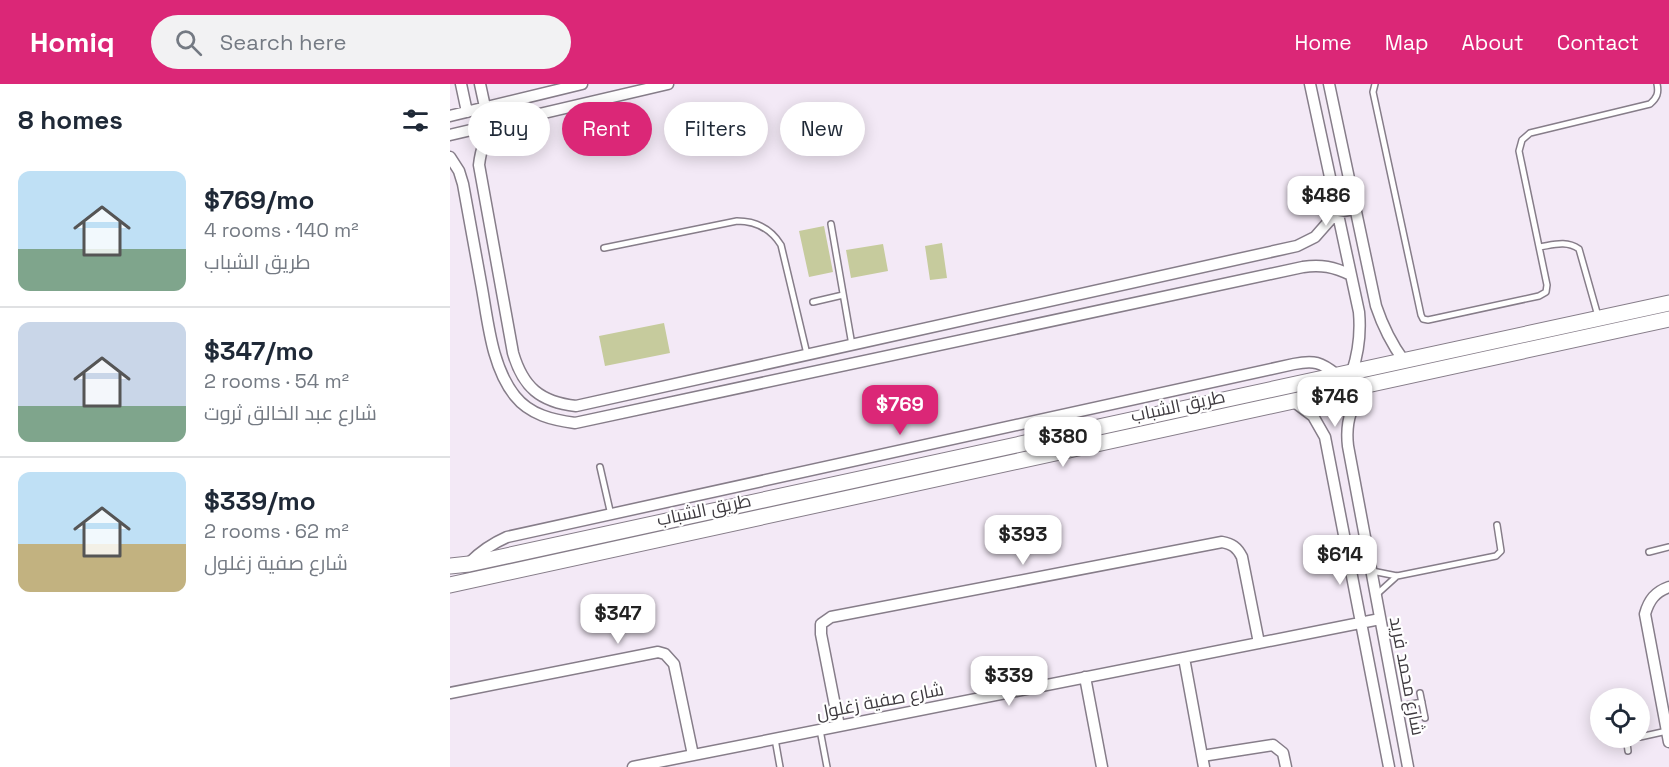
<!DOCTYPE html>
<meta charset="utf-8">
<style>
body{margin:0;font-family:"Space Grotesk",Cairo,sans-serif;background:#f2f2f3;color:#1f2937;height:100vh;display:flex;flex-direction:column;font-size:22px;white-space:nowrap}
*{box-sizing:border-box;margin:0}
p{font-size:20px;color:#747a83}
.icon{flex:none;width:33px;height:33px;fill:none;stroke:currentColor;stroke-width:2;stroke-linecap:round;stroke-linejoin:round}
.map{position:relative;flex:1;overflow:hidden}
.drawer{display:flex;flex-direction:column;background:#fff;width:450px}
.drawer>*{flex:none}
.hud{position:absolute;left:18px;top:18px;width:570px;height:54px;display:flex;gap:12px}
.buttons{position:absolute;left:1140px;top:604px;display:grid;gap:12px}
.buttons a{display:grid;place-items:center;width:60px;height:60px;border-radius:50%;background:#fff;box-shadow:0 3px 15px #0003;font-size:30px}
.price{position:absolute;translate:-50% -51px;padding:0 14px;border-radius:12px;background:#fff;color:#222;font-size:20px;line-height:39px;filter:drop-shadow(0 2px 3px #0008)}
.price::after{content:'';position:absolute;left:50%;top:36px;width:18px;height:14px;margin-left:-9px;background:inherit;clip-path:polygon(0 0,100% 0,50% 100%)}
.price.on{background:#db2777;color:#fff}
ul{padding:0;list-style:none}
li{display:flex;align-items:center;gap:18px;height:150px;padding:0 18px}
li+li{border-top:2px solid #e0e1e3}
li span{display:grid;place-items:center;flex:none;width:168px;height:120px;border-radius:12px;color:#555}
li>.icon{margin-inline-start:auto}
span .icon{width:72px;height:72px;fill:#fffc;stroke-width:1}
li b{font-size:26px}
h2{display:flex;justify-content:space-between;align-items:center;height:72px;padding:0 18px;font-size:26px}
.pill{padding:0 21px;border-radius:27px;background:#fff;box-shadow:0 3px 15px #0003;font-size:21px;line-height:54px}
.pill.on{background:#db2777;color:#fff}
header{display:flex;align-items:center;gap:36px;box-sizing:border-box;height:84px;padding:0 30px;background:#db2777;color:#fff}
header strong{font-size:28px}
nav{display:flex;gap:33px;margin-inline-start:auto;font-size:21px}
.search{width:420px;height:54px;background:#f2f2f3;display:flex;align-items:center;gap:15px;box-sizing:border-box;padding:0 21px;border-radius:33px;color:#747a83;font-size:22px}
main{display:flex;flex:1;min-height:0}
.map>svg:first-child{display:block}
.green{fill:#c6cb9d}
.lines{fill:none;stroke-linecap:round;stroke-linejoin:round}
.lane-casing{stroke:#867d89;stroke-width:8}
.street-casing{stroke:#867d89;stroke-width:13}
.secondary-casing{stroke:#867d89;stroke-width:17}
.lane{stroke:#fff;stroke-width:5}
.street{stroke:#fff;stroke-width:10}
.secondary{stroke:#fff;stroke-width:15}
.labels{text-anchor:middle;stroke-width:4.5;stroke-linejoin:round;paint-order:stroke}
.street-label{font-size:18px;fill:#3f3b40;stroke:#fff}
</style>
<header>
<strong>Homiq</strong>
<div class="search"><svg class="icon" aria-label="search" viewBox="0 0 24 24"><circle cx="10" cy="10" r="6"/><path d="M15 15l6 6"/></svg>Search here</div>
<nav><a>Home</a><a>Map</a><a>About</a><a>Contact</a></nav>
</header>
<main>
<section class="drawer">
<h2>8 homes<svg class="icon" aria-label="filters" viewBox="0 0 24 24"><path d="M4 7h16M4 17h16"/><circle cx="9" cy="7" r="2"/><circle cx="15" cy="17" r="2"/></svg></h2>
<ul>
<li><span style="background:linear-gradient(#bfe0f5 65%,#7fa58c 0)"><svg class="icon" aria-label="home" viewBox="0 0 24 24"><path d="M3 11l9-7 9 7M6 9v11h12V9"/></svg></span><div><b>$769/mo</b><p>4 rooms · 140 m²</p><p>طريق الشباب</p></div></li>
<li><span style="background:linear-gradient(#c9d6e8 70%,#7fa58c 0)"><svg class="icon" aria-label="home" viewBox="0 0 24 24"><path d="M3 11l9-7 9 7M6 9v11h12V9"/></svg></span><div><b>$347/mo</b><p>2 rooms · 54 m²</p><p>شارع عبد الخالق ثروت</p></div></li>
<li><span style="background:linear-gradient(#bfe0f5 60%,#c2b280 0)"><svg class="icon" aria-label="home" viewBox="0 0 24 24"><path d="M3 11l9-7 9 7M6 9v11h12V9"/></svg></span><div><b>$339/mo</b><p>2 rooms · 62 m²</p><p>شارع صفية زغلول</p></div></li>
</ul>
</section>
<div class="map">
<svg width="1219" height="683" viewBox="0 0 1219 683">
<rect width="100%" height="100%" fill="#f3e9f6"/>
<!-- green -->
<path class="green" d="M374 142 383 188 359 193 349 147Z
M492 159 497 194 480 196 475 162Z
M433 160 438 187 401 194 396 166Z
M214 239 220 269 155 282 149 252Z"/>
<g class="lines">
<!-- lane casing -->
<g class="lane-casing">
<path id="lane" d="M925 0 923 8 971 231 973 235 978 236 1089 212 1096 208 1097 201 1069 67 1072 56 1080 49 1200 20C1207 14 1209 9 1207 0
M381 140 402 261
M1089 163C1103 161 1116 156 1129 165L1148 232
M154 164 287 137C306 137 321 145 331 161L357 270
M363 218 393 211
M150 383 161 431
M1199 468 1219 463
M922 487 947 492 1046 472 1051 467 1047 441
M926 511 947 492
M970 609 975 634
M946 623 972 618
M370 646 377 683
M1190 653 1217 647
M325 655 330 683
M1178 667 1177 659 1185 654"/>
</g>
<!-- street casing -->
<g class="street-casing">
<path id="street" d="M11 0 17 28
M30 0 35 23
M860 0 909 228C911 250 909 267 902 288
M879 0 926 222C933 243 941 259 954 277
M0 32 132 0
M45 41C35 54 31 64 29 81L63 269C73 303 90 318 126 322L847 162 865 153 887 128 905 125
M0 51 218 0
M0 73 9 87 13 100C19 133 25 166 31 199 38 236 41 282 65 312 80 331 103 336 125 339L853 183C871 180 884 183 901 191
M920 300C902 318 895 336 898 362L958 683
M843 317 863 332 875 353 939 683
M19 479C31 467 41 460 57 453L844 280C864 276 871 278 887 291
M1219 503C1205 508 1199 516 1195 530L1219 658
M734 574 754 683
M635 593 652 683
M0 609 208 568 215 570 224 580 243 671
M389 642 371 550V540L381 533 772 458C782 460 787 463 792 473L809 559
M752 672 823 661 833 669 836 683
M183 683 930 535"/>
</g>
<!-- secondary casing -->
<g class="secondary-casing">
<path id="secondary" d="M0 482 19 480 1219 219
M0 501 1219 235"/>
</g>
<!-- lane -->
<use href="#lane" class="lane"/>
<!-- street -->
<use href="#street" class="street"/>
<!-- secondary -->
<use href="#secondary" class="secondary"/>
</g>
<g class="labels">
<!-- street labels -->
<g class="street-label">
<text transform="translate(728 322) rotate(-12)" y="6">طريق الشباب</text>
<text transform="translate(254 426) rotate(-12)" y="6">طريق الشباب</text>
<text transform="translate(957 592) rotate(79)" y="6">شارع محمد فريد</text>
<text transform="translate(430 617) rotate(-11)" y="6">شارع صفية زغلول</text>
</g>
</g>
</svg>
<div class="buttons">
<a><svg class="icon" aria-label="locate" viewBox="0 0 24 24"><circle cx="12" cy="12" r="6"/><path d="M12 2v4M12 18v4M2 12h4M18 12h4"/></svg></a>
</div>
<b class="price" style="left:876px;top:143px">$486</b>
<b class="price" style="left:885px;top:344px">$746</b>
<b class="price on" style="left:450px;top:352px">$769</b>
<b class="price" style="left:613px;top:384px">$380</b>
<b class="price" style="left:573px;top:482px">$393</b>
<b class="price" style="left:890px;top:502px">$614</b>
<b class="price" style="left:168px;top:561px">$347</b>
<b class="price" style="left:559px;top:623px">$339</b>
<div class="hud">
<a class="pill">Buy</a>
<a class="pill on">Rent</a>
<a class="pill">Filters</a>
<a class="pill">New</a>
</div>
</div>
</main>
